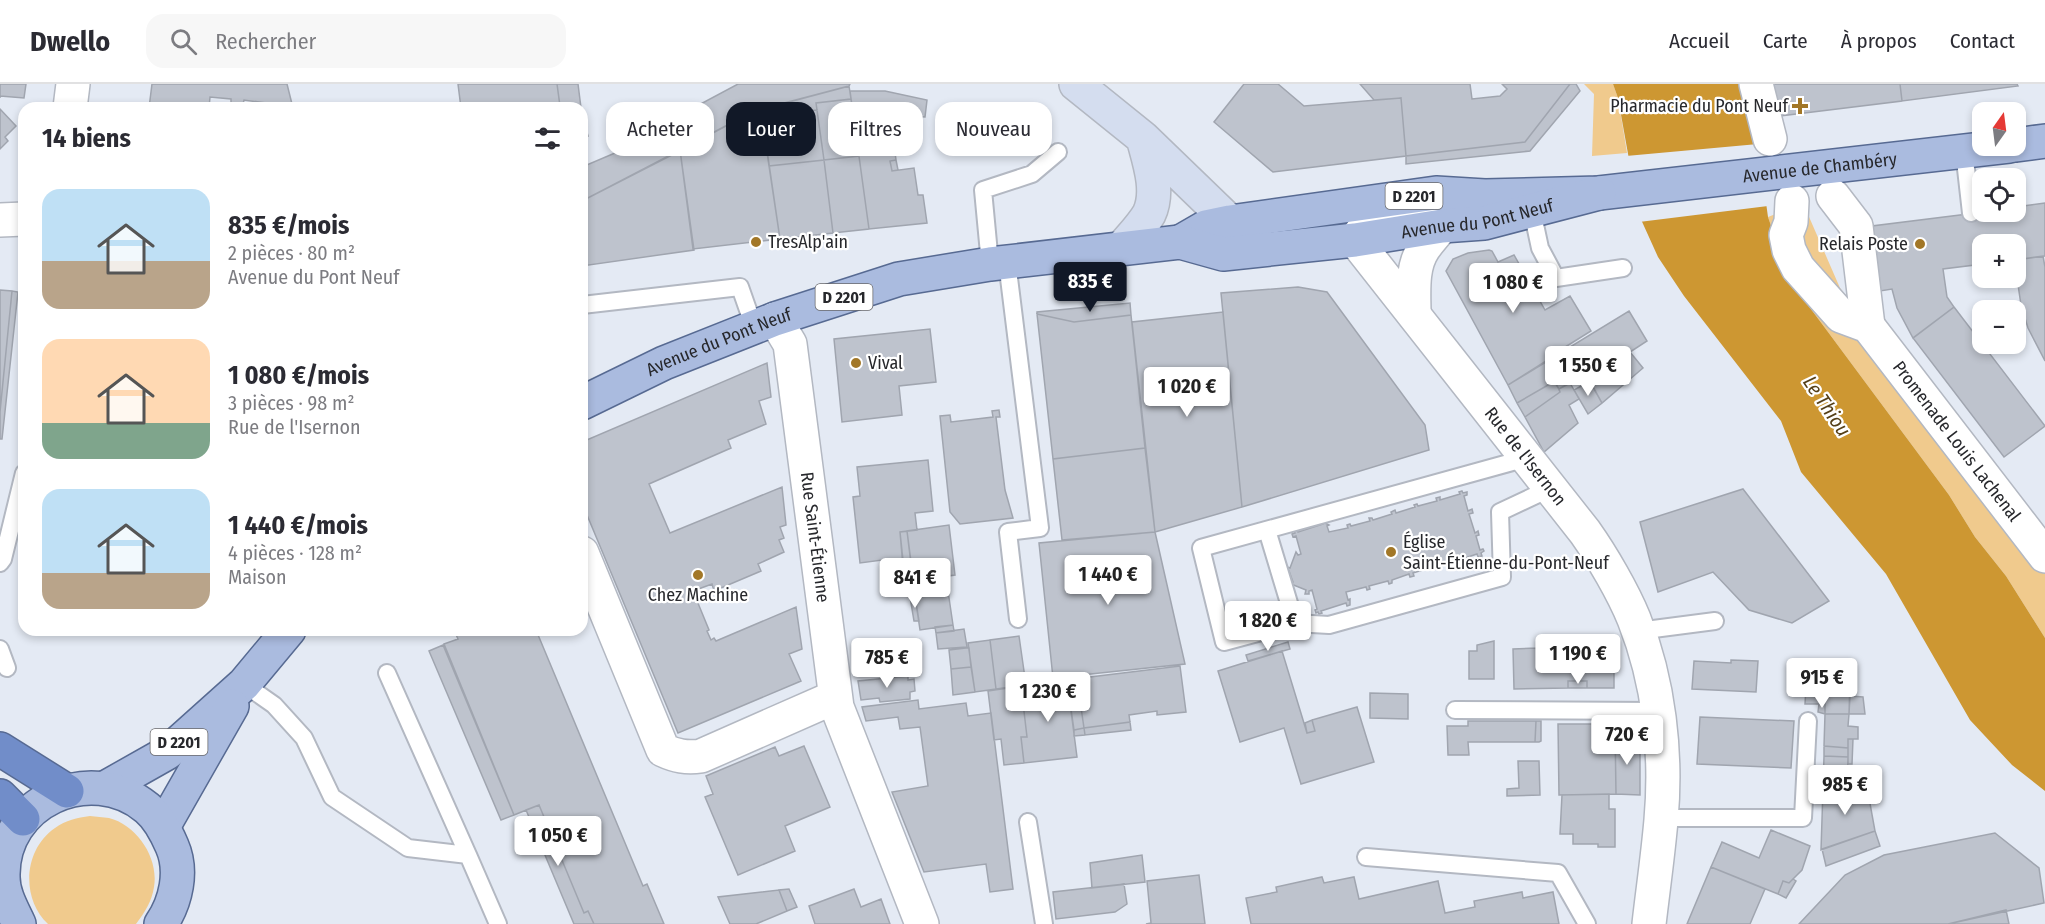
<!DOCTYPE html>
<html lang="fr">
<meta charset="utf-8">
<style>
body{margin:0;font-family:"Fira Sans Condensed",sans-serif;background:#f7f7f7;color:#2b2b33;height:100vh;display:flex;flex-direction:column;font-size:22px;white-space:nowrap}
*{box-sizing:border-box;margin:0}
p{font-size:20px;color:#7c7c81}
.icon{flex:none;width:33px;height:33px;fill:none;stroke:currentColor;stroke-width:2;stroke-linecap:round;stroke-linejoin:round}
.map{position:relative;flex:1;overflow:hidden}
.panel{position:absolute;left:18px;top:18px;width:570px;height:534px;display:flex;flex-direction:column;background:#fff;border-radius:18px;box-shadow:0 3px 9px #0003}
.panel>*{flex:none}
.banner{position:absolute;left:606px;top:18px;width:570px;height:54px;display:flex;gap:12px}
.needle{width:39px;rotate:14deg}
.tools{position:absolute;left:1972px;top:18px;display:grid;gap:12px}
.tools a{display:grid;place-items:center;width:54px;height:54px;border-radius:12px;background:#fff;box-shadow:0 3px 9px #0003;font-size:30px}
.price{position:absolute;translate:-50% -51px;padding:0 14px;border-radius:6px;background:#fff;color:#222;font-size:20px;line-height:39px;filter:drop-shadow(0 2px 3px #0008)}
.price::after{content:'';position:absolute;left:50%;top:36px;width:18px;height:14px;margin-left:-9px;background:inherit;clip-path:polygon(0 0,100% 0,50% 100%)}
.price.current{background:#111827;color:#fff}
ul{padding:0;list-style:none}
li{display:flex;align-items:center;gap:18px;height:150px;padding:0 24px}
li span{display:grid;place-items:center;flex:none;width:168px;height:120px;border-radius:18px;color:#555}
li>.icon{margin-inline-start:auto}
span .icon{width:72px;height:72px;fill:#fffc;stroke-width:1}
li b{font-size:26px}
h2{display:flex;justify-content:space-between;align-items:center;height:72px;padding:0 24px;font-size:26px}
.chip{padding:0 21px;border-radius:18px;background:#fff;box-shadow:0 3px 9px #0003;font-size:21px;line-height:54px}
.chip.current{background:#111827;color:#fff}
header{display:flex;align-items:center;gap:36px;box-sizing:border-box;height:84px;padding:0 30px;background:#fff;border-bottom:2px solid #e1e1e2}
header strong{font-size:28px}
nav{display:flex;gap:33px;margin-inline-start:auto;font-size:21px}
.search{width:420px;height:54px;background:#f7f7f7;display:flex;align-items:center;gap:15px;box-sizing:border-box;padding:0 21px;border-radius:18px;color:#7c7c81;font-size:22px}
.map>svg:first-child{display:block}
.green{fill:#f0ca8d}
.water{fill:#cd9732}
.pier{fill:#e4eaf4}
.building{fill:#bec3cd;stroke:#a0a5af;stroke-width:1.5}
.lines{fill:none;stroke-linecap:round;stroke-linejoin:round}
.lane-casing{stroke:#b3b8c2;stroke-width:20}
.street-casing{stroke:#b3b8c2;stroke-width:36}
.secondary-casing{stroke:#b3b8c2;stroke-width:36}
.primary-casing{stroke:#576a92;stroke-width:36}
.highway-casing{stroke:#576a92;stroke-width:36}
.lane{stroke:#fff;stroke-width:16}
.street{stroke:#fff;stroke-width:33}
.secondary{stroke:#d4ddef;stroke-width:33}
.primary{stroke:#aabbdf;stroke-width:33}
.highway{stroke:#718dc9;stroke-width:33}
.poi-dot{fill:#a27727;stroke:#fff;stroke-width:2}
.labels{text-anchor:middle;stroke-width:4.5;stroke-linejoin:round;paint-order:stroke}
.shield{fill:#fff;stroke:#68686b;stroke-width:1.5}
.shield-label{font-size:16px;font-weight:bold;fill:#27282c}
.poi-label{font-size:18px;fill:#27282c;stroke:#fff;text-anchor:start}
.street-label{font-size:18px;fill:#27282c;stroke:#fff}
.water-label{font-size:20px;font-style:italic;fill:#564018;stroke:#fff}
</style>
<header>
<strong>Dwello</strong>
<div class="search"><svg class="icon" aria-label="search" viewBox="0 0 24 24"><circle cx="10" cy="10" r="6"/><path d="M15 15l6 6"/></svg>Rechercher</div>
<nav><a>Accueil</a><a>Carte</a><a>À propos</a><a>Contact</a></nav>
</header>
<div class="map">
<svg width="2045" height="840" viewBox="0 0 2045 840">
<rect width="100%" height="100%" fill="#e4eaf4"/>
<!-- green -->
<path class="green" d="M1584 0H1613L1618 14 1627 69 1592 72 1594 10Z
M1803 119 1840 204 2045 460V554L2006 492 1975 453 1949 411 1802 213 1785 183 1768 133Z
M90 732C96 733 103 733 109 734 137 741 159 774 154 803 152 817 145 828 136 840H48C21 815 23 766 55 744 66 736 77 734 90 732Z"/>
<!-- water -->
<path class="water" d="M1613 0H1741L1762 90 1768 133 1785 183 1802 213 1949 411 1975 453 2006 492 2045 554V707L2012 681 1970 636 1886 490 1801 388 1781 337 1684 212 1658 173 1639 131 1618 14Z"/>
<!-- pier -->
<path class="pier" d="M1758 60 1768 122 1639 138 1626 72Z"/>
<!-- building -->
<path class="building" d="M0 0H26L24 14 0 12V14Z
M152 0H287L293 24H268L266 19 244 16 243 20 231 19V15L210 13 209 24H149Z
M458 0H557L560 22 563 24H461Z
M557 0H578L581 24H563L560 22Z
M738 0H850L849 2 752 28 670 72 650 47Z
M1244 0H1278L1304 22 1401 14 1406 72 1273 88 1214 38Z
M1360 0H1470L1472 15 1500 12 1507 5 1502 0H1570L1525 58 1406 72 1401 14 1374 16Z
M1570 0H1576L1580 7 1530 67 1406 80V72L1525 58Z
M1768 0H1900L1902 17 1772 33Z
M1900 0H2017L2018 2 1902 17Z
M849 2 851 15 816 19 817 26 762 33 761 25Z
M850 7H885L927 16 925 33 890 31 896 76 890 77 892 87 914 84 918 111H923L927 139 869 145Z
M851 15 859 72 824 76 816 19Z
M0 25 16 42 5 53 8 57 0 65Z
M761 25 780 155 693 165 680 66 752 28Z
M817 26 824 76 769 82 762 33Z
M582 30 588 52H585L586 66H582Z
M655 52 670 72 582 117V83Z
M680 66 694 166 582 182V117Z
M859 72 869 145 833 149 824 76Z
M824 76 833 149 780 155 769 82Z
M896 76 898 86 892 87 890 77Z
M2045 119V172L2016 176V160H1983V180L1943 185 1947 213 1954 223 1913 254 1897 224 1892 205 1880 207 1872 142 1984 128H2016V123Z
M1489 166 1492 167 1498 178 1514 171 1545 226 1570 212 1591 247 1562 265 1564 267 1508 301 1446 187 1453 175 1468 169Z
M2043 172 2045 183V277L2028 244 2021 221 2016 187V176Z
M1298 203 1327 208 1425 341 1429 366 1242 423 1221 209Z
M0 206 12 207 0 328Z
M12 207 18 208 2 355H0V328Z
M1130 219 1131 231 1074 238 1037 230V228Z
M1954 223 2045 342 2004 373 1913 254Z
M1629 227 1647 257 1630 268 1643 284 1602 319 1570 263Z
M1223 228 1242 423 1155 448 1132 238Z
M1037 230 1074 238 1131 231 1145 364 1053 375Z
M930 245 936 298 899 302 902 331 842 338 834 255Z
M1549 275 1558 293 1553 296 1555 297 1517 319 1508 301Z
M767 279 771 313 759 317 766 340 728 356 731 364 649 400 670 449 782 403 786 441 780 443 784 454 779 456 784 468 758 480 761 487 714 507 712 500 693 507 709 546 707 547 711 556 714 554 716 557 796 523 802 565 789 570 801 597 678 649 582 419V358Z
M1577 282 1583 291 1559 305 1553 296Z
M1555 297 1560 308 1525 333 1517 319Z
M1590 297 1602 319 1588 330 1574 306Z
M1570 299 1579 315 1569 321 1578 339 1544 368 1525 333 1560 308 1559 305Z
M999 326 1000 333H996L1005 406 1013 434 960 440 950 428 940 332 950 331 951 338 993 333 992 327Z
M1145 364 1155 448 1062 456 1053 375Z
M928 376 933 427 915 429 917 446 900 448 903 483 883 486 882 476 860 479 853 413 860 412 857 383Z
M1743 405 1829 517 1792 539 1749 526 1713 488 1658 508 1640 438Z
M1462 407 1463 409 1467 408V411L1464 412 1468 427 1472 425 1473 429 1469 430 1475 449 1478 447 1479 451 1476 452 1480 466 1483 465 1484 467 1481 469 1482 472 1478 473 1477 470 1459 476 1460 478 1456 479 1455 477 1435 482 1436 485 1433 486 1432 483 1413 489 1414 492 1410 493 1409 490 1392 496V499L1389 500 1388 497 1369 502 1370 505 1367 506 1366 503 1346 508 1348 516 1350 515V521L1347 522 1346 519 1321 527 1322 529 1319 530 1318 528 1316 529 1315 526 1317 525 1312 506 1309 507V510H1305L1306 506 1291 500 1293 498 1289 487 1285 486 1287 483 1290 484 1296 468 1298 471 1301 470 1296 452 1293 453 1292 450 1295 449 1294 446 1297 445 1298 448 1323 440V437H1325V439L1329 441 1327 442 1329 448 1348 444 1347 441 1350 440 1351 442 1370 437 1369 434H1372L1373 436 1392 430 1391 428 1395 426 1396 429 1415 423 1414 421 1417 420 1418 422 1437 417 1436 414 1440 413V416L1460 410 1459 408Z
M949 441 955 491 913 497 907 447Z
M907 447 913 493 905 495 900 448Z
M1155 448 1185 580 1053 594 1039 459Z
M948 507 953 541 920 546 915 512Z
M915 512 919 537H914L910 513Z
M953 541 954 547 936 549 935 543Z
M964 545 967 563 938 565 936 549Z
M454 546H536L643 802 647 800 664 840H594L588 827 584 829 539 721 514 731 444 560 458 555Z
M1019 552 1026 601 996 605 990 556Z
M990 556 996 605 975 608 968 559Z
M1494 557V595H1469V567H1477V561Z
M1578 557 1579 581H1573V558Z
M1578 557H1609L1616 576H1614V604H1587V597H1568V604L1514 605 1513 565 1537 564V558H1573V581H1579Z
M1288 558 1290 565 1248 577 1246 571Z
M443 561 514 731 501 736 429 567Z
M966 564H969L971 583 951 585 949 566Z
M1282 567 1307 649 1315 647 1312 636 1357 623 1374 678 1301 700 1284 644 1240 658 1218 587Z
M1731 576 1758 577 1756 608 1692 605 1694 577 1731 579Z
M1180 582 1186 628 1157 631V627L1129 631 1130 638 1084 644 1079 610H1083L1082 594Z
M971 583 975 608 953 611 951 585Z
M1807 586 1850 595 1849 630H1825V620H1805Z
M908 592V596L914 595 915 607 910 608V615L880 618 879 614 861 616 858 597Z
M1082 594 1083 610 1069 611 1067 596Z
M1067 596 1077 673 1024 679 1021 653H1027L1021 602Z
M1568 597H1587V604H1568Z
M1021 602 1027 653H1021L1024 679 1004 681 1001 655 994 656 988 607Z
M1370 609 1408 610V635L1370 634Z
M1079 610 1084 644 1074 646 1069 611Z
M1850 612 1863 613 1865 630H1849Z
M918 616 919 625 966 619 968 632 991 629 1013 805 990 808 986 780 924 788 892 708 928 702 920 643 900 645 898 633 866 637 862 623Z
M1819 620H1825V630L1818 628Z
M1825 630H1849L1848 642 1858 643V655H1848V664L1824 662Z
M1700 633 1794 637 1791 684 1697 680Z
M1312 636 1315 647 1307 649 1305 639Z
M1468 637H1536L1535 658H1468L1469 671H1448L1447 642H1468Z
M1536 637H1541V657L1539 658H1535Z
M1130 638 1131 646 1085 651 1084 644Z
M1558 640H1615L1616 710 1559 711Z
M1084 644 1085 651 1074 652V646Z
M1615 645H1622V656H1633L1640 660V711L1616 710Z
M1622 649H1633V656H1622Z
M1848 655H1853L1852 680H1848Z
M804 662 830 723 785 742 795 767 738 791 705 713 713 710 706 692 775 663 779 672Z
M1824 662 1848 664V673L1824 672Z
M1824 672 1848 673 1847 706 1823 705Z
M1518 677H1539L1540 711 1507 712V705L1519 704Z
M1867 703 1875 747 1821 766 1823 705 1847 706Z
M1609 710V725H1615V763H1598V760H1573V750H1560L1562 711Z
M539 721 584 829 588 827 594 840H574L526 726Z
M1771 746 1810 762 1802 786 1789 799 1783 797 1778 810 1711 783 1722 758 1759 774Z
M1875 747 1880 762 1826 782 1822 765Z
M1995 749 2039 784 2044 819 1948 840H1799L1845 791 1884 771Z
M1142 771 1145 798 1092 804 1090 779Z
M1711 783 1765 805 1750 840H1687Z
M1199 791 1205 840H1146L1151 839 1147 797Z
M1322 793 1324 799 1354 793 1359 815 1438 797 1445 829 1475 823 1474 817 1522 808 1523 814 1553 808 1559 840H1251L1246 814 1277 808 1276 803Z
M1793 795 1796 797 1786 814 1778 810 1783 797 1789 799Z
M1124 800 1127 820 1115 828 1056 835 1053 808Z
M789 805 797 823 787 827 779 806Z
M854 805 861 823 881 815 890 840H815L809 822Z
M779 806 787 827 756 840H730L718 813Z
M2006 826 2009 840H1948Z"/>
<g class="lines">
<!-- lane casing -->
<g class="lane-casing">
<path id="lane" d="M1964 67 1971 129
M1531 122 1540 164 1556 194 1623 184
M1007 178 1040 444 1008 448 1018 535
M990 180 983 106 1032 90 1058 68
M582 221 740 203 754 243
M1527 374 1201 464 1224 558 1295 539 1329 541 1502 493 1500 428 1551 404
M1267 446 1295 539
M0 479 3 475 24 389
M1638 547 1715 537
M0 565 7 584
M387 589 468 771
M244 600 274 621 304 654 332 713 408 764 468 771 498 840
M1455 626 1658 627
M1662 734H1803L1808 637
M1028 738 1044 840
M1366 773 1558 789 1587 840"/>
</g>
<!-- street casing -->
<g class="street-casing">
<g id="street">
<path d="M1756 0 1770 55"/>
<path d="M70 24 73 0"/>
<path d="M1833 112 1856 142 1868 242"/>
<path id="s1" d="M1792 117 1791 138 1786 151 1789 166 1798 184 1841 232 1868 242 2045 472"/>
<path id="s2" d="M1422 126C1390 131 1375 128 1355 156L1585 448C1602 472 1623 508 1634 535 1659 598 1667 669 1661 736 1658 771 1653 805 1649 840"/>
<path d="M0 136 24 135"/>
<path d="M1414 230C1414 209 1411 183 1424 164 1429 157 1436 149 1442 142"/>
<path id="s3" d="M775 235 790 260 837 623 922 840"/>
<path d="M582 469 663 666C676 672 686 674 701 672L835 613"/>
</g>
</g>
<!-- secondary casing -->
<g class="secondary-casing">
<path id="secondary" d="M1076 0 1143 54 1230 138 1255 142
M1122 164C1131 153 1142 142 1149 130 1160 107 1149 77 1143 54"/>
</g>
<!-- primary casing -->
<g class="primary-casing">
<g id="primary">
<path d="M2016 61 2045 57"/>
<path id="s4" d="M1180 158 1206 143 1230 138 1436 109 1485 112 1599 109 2009 62"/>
<path id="s5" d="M582 319 664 279 775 235 899 195 990 180 1180 158 1223 170 1355 156 1442 142 1484 139 1599 109"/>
<path d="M105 704 167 669 244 600 289 546"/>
<path d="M163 743 232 622"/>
<path d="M19 840C12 825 3 810 3 793 1 718 90 677 147 724 159 734 166 748 172 762 183 787 176 818 161 840"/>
</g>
</g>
<!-- highway casing -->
<g class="highway-casing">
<path id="highway" d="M0 665 67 707
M0 712 23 735"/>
</g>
<!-- lane -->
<use href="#lane" class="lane"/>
<!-- street -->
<use href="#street" class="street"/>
<!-- secondary -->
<use href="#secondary" class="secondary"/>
<!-- primary -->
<use href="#primary" class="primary"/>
<!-- highway -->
<use href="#highway" class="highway"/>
</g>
<!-- markers -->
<g class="poi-dot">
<path d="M1797 13h6v6h6v6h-6v6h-6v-6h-6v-6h6z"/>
<circle cx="756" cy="158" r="6"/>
<circle cx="1920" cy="160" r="6"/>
<circle cx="856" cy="279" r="6"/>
<circle cx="1391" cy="468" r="6"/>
<circle cx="698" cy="491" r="6"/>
</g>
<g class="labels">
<!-- shield labels -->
<g class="shield">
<rect x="1385.5" y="99" width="57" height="26" rx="4.5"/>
<rect x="815.5" y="200" width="57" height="26" rx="4.5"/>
<rect x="150.5" y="645" width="57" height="26" rx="4.5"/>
</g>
<g class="shield-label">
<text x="1414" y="118">D 2201</text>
<text x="844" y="219">D 2201</text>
<text x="179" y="664">D 2201</text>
</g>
<!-- poi labels -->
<g class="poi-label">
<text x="1788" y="28" text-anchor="end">Pharmacie du Pont Neuf</text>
<text x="768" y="164">TresAlp'ain</text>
<text x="1908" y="166" text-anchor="end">Relais Poste</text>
<text x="868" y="285">Vival</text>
<text x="1403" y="464">Église<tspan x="1403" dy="21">Saint-Étienne-du-Pont-Neuf</tspan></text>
<text x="698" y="517" text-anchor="middle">Chez Machine</text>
</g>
<!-- street labels -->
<g class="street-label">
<text dy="6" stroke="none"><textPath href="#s4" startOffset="648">Avenue de Chambéry</textPath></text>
<text dy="6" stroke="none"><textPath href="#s5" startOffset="926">Avenue du Pont Neuf</textPath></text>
<text dy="6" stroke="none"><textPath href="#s5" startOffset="150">Avenue du Pont Neuf</textPath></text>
<text dy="6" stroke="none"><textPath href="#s1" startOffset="309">Promenade Louis Lachenal</textPath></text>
<text dy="6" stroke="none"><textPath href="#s2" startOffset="352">Rue de l'Isernon</textPath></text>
<text dy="6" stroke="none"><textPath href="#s3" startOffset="224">Rue Saint-Étienne</textPath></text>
</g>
<!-- water labels -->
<g class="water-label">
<text transform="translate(1827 322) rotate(56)" y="7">Le Thiou</text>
</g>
</g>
</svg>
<div class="tools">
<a><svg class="needle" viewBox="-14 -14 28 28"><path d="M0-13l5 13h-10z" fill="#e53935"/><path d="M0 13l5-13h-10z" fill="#7c7c81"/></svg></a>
<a><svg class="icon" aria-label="locate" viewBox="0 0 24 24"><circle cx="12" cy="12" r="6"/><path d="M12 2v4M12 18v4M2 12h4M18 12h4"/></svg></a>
<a>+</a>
<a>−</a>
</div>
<b class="price current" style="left:1090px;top:229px">835 €</b>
<b class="price" style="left:1513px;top:230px">1 080 €</b>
<b class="price" style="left:1588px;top:313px">1 550 €</b>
<b class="price" style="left:1187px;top:334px">1 020 €</b>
<b class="price" style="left:1108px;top:522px">1 440 €</b>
<b class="price" style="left:915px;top:525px">841 €</b>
<b class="price" style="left:1268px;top:568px">1 820 €</b>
<b class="price" style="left:1578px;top:601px">1 190 €</b>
<b class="price" style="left:887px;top:605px">785 €</b>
<b class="price" style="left:1822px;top:625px">915 €</b>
<b class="price" style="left:1048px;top:639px">1 230 €</b>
<b class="price" style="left:1627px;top:682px">720 €</b>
<b class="price" style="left:1845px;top:732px">985 €</b>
<b class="price" style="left:558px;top:783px">1 050 €</b>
<div class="banner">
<a class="chip">Acheter</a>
<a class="chip current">Louer</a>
<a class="chip">Filtres</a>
<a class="chip">Nouveau</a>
</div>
<section class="panel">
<h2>14 biens<svg class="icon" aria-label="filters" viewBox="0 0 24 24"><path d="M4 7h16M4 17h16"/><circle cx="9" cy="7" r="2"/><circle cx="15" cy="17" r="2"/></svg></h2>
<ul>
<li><span style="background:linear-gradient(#bfe0f5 60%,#b9a48a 0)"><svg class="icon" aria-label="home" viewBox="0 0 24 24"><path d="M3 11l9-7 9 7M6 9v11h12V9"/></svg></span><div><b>835 €/mois</b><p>2 pièces · 80 m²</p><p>Avenue du Pont Neuf</p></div></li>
<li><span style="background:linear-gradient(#ffd9b3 70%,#7fa58c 0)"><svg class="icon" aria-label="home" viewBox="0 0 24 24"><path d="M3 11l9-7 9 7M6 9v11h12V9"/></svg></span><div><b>1 080 €/mois</b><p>3 pièces · 98 m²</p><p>Rue de l'Isernon</p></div></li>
<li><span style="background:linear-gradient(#bfe0f5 70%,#b9a48a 0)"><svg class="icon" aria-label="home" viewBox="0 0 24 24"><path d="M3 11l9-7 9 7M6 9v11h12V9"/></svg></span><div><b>1 440 €/mois</b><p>4 pièces · 128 m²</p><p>Maison</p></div></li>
</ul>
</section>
</div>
